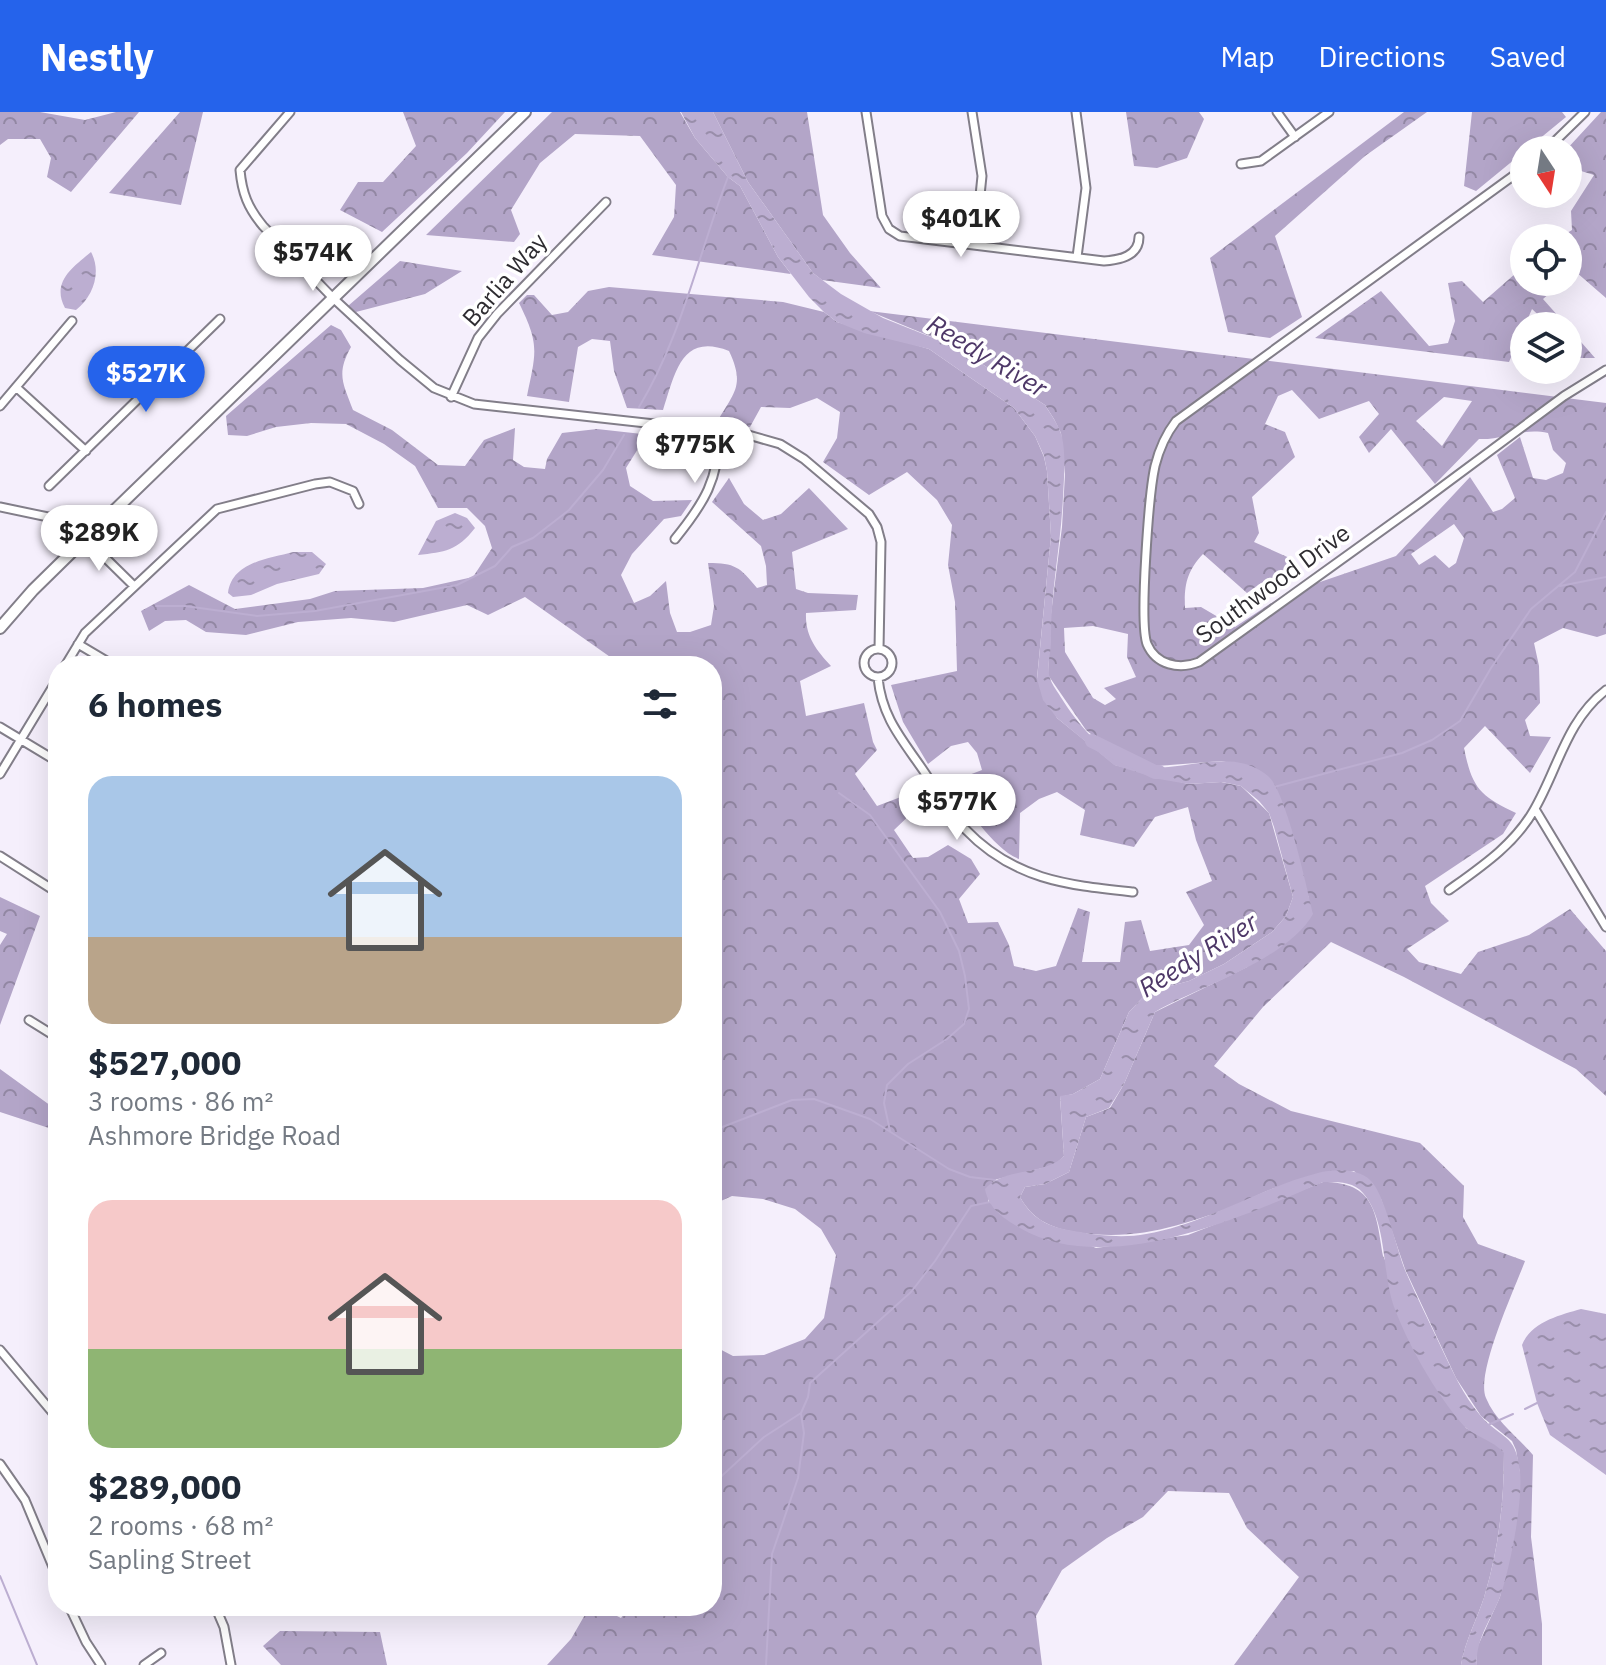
<!DOCTYPE html>
<meta charset="utf-8">
<style>
body{margin:0;font-family:"IBM Plex Sans",sans-serif;background:#f2f2f3;color:#1f2937;height:100vh;display:flex;flex-direction:column;font-size:30px;white-space:nowrap}
*{box-sizing:border-box;margin:0}
p{font-size:26px;color:#747a83}
.icon{flex:none;width:44px;height:44px;fill:none;stroke:currentColor;stroke-width:2;stroke-linecap:round;stroke-linejoin:round}
.map{position:relative;flex:1;overflow:hidden}
.details{position:absolute;left:48px;top:544px;width:674px;height:960px;display:flex;flex-direction:column;background:#fff;border-radius:32px;box-shadow:0 8px 32px #0002}
.details>*{flex:none}
.needle{width:52px;rotate:168deg}
.buttons{position:absolute;left:1510px;top:24px;display:grid;gap:16px}
.buttons a{display:grid;place-items:center;width:72px;height:72px;border-radius:50%;background:#fff;box-shadow:0 8px 32px #0002;font-size:40px}
.price{position:absolute;translate:-50% -68px;padding:0 18px;border-radius:28px;background:#fff;color:#222;font-size:26px;line-height:52px;filter:drop-shadow(0 2px 4px #0008)}
.price::after{content:'';position:absolute;left:50%;top:48px;width:24px;height:18px;margin-left:-12px;background:inherit;clip-path:polygon(0 0,100% 0,50% 100%)}
.price.selected{background:#2563eb;color:#fff}
ul{padding:0;list-style:none}
li{display:grid;align-content:center;gap:16px;height:424px;padding:0 40px}
li span{display:grid;place-items:center;height:248px;border-radius:24px;color:#555}
li>.icon{margin-inline-start:auto}
span .icon{width:144px;height:144px;fill:#fffc;stroke-width:1}
li b{font-size:34px}
h2{display:flex;justify-content:space-between;align-items:center;height:96px;padding:0 40px;font-size:34px}
header{display:flex;align-items:center;gap:48px;box-sizing:border-box;height:112px;padding:0 40px;background:#2563eb;color:#fff}
header strong{font-size:38px}
nav{display:flex;gap:44px;margin-inline-start:auto;font-size:28px}
.map>svg:first-child{display:block}
.forest{fill:url(#forest-crowns);fill-rule:evenodd}
.water{fill:url(#water-ripples)}
.lines{fill:none;stroke-linecap:round;stroke-linejoin:round}
.stream{stroke:#bcaed1;stroke-width:2}
.river{stroke:#bcaed1;stroke-width:14}
.street-casing{stroke:#827e89;stroke-width:11}
.secondary-casing{stroke:#827e89;stroke-width:14}
.street{stroke:#fff;stroke-width:7}
.secondary{stroke:#fff;stroke-width:10}
.labels{text-anchor:middle;stroke-width:7;stroke-linejoin:round;paint-order:stroke}
.street-label{font-size:24px;fill:#2e2c31;stroke:#fff}
.water-label{font-size:26px;font-style:italic;fill:#4e3868;stroke:#fff}
</style>
<header>
<strong>Nestly</strong>
<nav><a>Map</a><a>Directions</a><a>Saved</a></nav>
</header>
<div class="map">
<svg width="1606" height="1553" viewBox="0 0 1606 1553">
<defs>
<pattern id="forest-crowns" width="20" height="18" patternUnits="userSpaceOnUse" patternTransform="scale(2)"><rect width="20" height="18" fill="#b3a5c8"/><path d="M2 6a3 3 0 1 1 6 0M12 15a3 3 0 1 1 6 0" fill="none" stroke="#9287a3"/></pattern>
<pattern id="water-ripples" width="26" height="14" patternUnits="userSpaceOnUse" patternTransform="scale(2)"><rect width="26" height="14" fill="#bcaed1"/><path d="M2 4q2-2 4 0t4 0M15 11q2-2 4 0t4 0" fill="none" stroke="#998eaa"/></pattern>
</defs>
<rect width="100%" height="100%" fill="#f5effc"/>
<!-- forest -->
<path class="forest" d="M0 0H40L85 8 116 0H139L71 80 47 65 51 46 40 27H8L0 33Z
M180 0H203L181 93 109 81Z
M403 0H505L467 41 382 120 340 98 358 70H383L416 34Z
M552 0H680L695 26 728 65 740 74 778 145 791 162 652 143 674 105 676 73 640 24 575 22 540 51 511 98 520 122 514 130 426 123Z
M713 0H807L823 103 850 141 881 176 822 168 813 161 748 70Z
M1126 0H1199L1204 7 1187 46 1157 56 1134 54Z
M1404 0H1427L1365 44 1275 124 1302 205 1270 226 1228 220 1210 146Z
M1472 0H1562L1566 5 1476 79 1464 74Z
M1601 0H1606V186L1576 160 1568 166V126H1559L1572 118 1571 99 1594 63 1568 55 1566 38Z
M400 149 462 159 425 182 356 200 348 194Z
M1524 154V170H1563L1543 187 1567 214H1550L1532 197 1509 250 1315 226 1381 179 1429 234 1448 231 1455 209 1448 171 1462 169 1483 190Z
M609 175 783 190 824 200 837 210 929 237 1014 296 1035 324 1044 345 1047 359 1051 424 1037 566 1057 606 1115 653 1188 672 1221 670 1241 674 1269 701 1293 785 1286 804 1272 820 1224 852 1189 869 1148 880 1129 900 1100 967 1073 982 1060 985 1064 1044 1055 1053 994 1068 988 1090 1096 1136 1188 1123 1323 1070C1375 1070 1376 1101 1383 1144L1466 1316 1497 1332 1504 1340C1504 1389 1499 1435 1485 1482 1478 1506 1465 1528 1461 1553H1234L1299 1465 1247 1416 1229 1381 1168 1379 1143 1405 1107 1426 1062 1458 1036 1504 1042 1553H547L571 1527 590 1494H597L621 1506 629 1494H712V1233L733 1244 764 1243 805 1227 824 1206 836 1143 821 1117 795 1097 763 1087 732 1084 712 1093V554H623L525 485 488 503 467 493 394 510 351 506 298 510 246 523 206 520 186 508 165 509 149 519 141 499 189 473 235 497 310 487 335 479 423 476 473 465 492 436 485 414 467 396H438L415 354 384 332 346 312 311 311 276 315 247 324 228 323 226 304 331 213 341 218 351 235C336 262 343 271 353 298L392 318 438 353 465 354 484 328 515 316 513 348 524 355 545 357 547 347 562 321 597 317 660 324 677 336 641 332 626 356 630 374 653 389 692 388 681 404 664 407 632 442 621 463 634 491 650 484 666 469 670 501 677 520H690L711 513 714 494 708 451C735 451 740 455 757 476L767 473 766 454 761 434 712 390 729 366 744 392 763 408 781 402 809 376 848 417 792 440 796 477 808 481 858 483 856 498 806 501C805 524 816 538 831 554L800 569 806 604 864 591 873 630 877 638 855 662 877 694 906 683 917 696 894 718 913 746 928 745 948 733 971 747 980 762 959 787 968 811 998 810 1009 833 1014 854 1036 859 1056 854 1078 796 1090 800 1082 850H1120L1125 810 1141 808 1150 839 1189 833 1204 813 1186 780 1212 769 1196 728 1188 695 1155 705 1134 735 1080 723 1085 698 1057 680 1039 687 1020 701 1019 747C993 737 966 693 948 671L982 658 977 641 968 630 951 634 928 652 903 610 891 573 957 559 955 490 948 453 952 413 937 388 907 360 869 383 823 350 837 326 840 300 817 286 790 296 761 295 750 315 716 312C733 281 746 275 729 239 681 220 675 262 663 298L627 296 614 259 610 229 592 227 578 235 569 290 527 284C536 240 540 233 519 191L527 183H534L552 203 568 200 588 179Z
M869 199 1606 291V522L1597 525 1563 516 1534 531 1539 554 1540 591 1525 608 1530 624 1551 625 1530 661 1485 614 1464 636C1472 676 1480 684 1516 701L1503 722 1425 774 1431 791 1449 809 1407 837 1419 850 1461 862 1478 840 1529 823 1570 797 1606 839V984L1576 957 1404 865 1331 830 1263 895 1214 954 1239 972 1291 999 1420 1031 1464 1074 1463 1105 1478 1132 1525 1149C1515 1176 1475 1262 1486 1286 1496 1310 1517 1324 1533 1343L1531 1425 1542 1512V1553H1477L1476 1538 1500 1485 1517 1405 1520 1362 1516 1338 1512 1329 1481 1304 1456 1266 1405 1157 1381 1087 1354 1059C1328 1065 1301 1068 1275 1076 1264 1079 1253 1086 1242 1091 1184 1113 1137 1130 1075 1120 1049 1115 1033 1108 1020 1085L1025 1075 1045 1072 1069 1060 1086 1005 1110 996 1124 972 1155 900 1247 855 1309 786 1256 658 1222 649 1144 655 1125 650 1086 618 1048 563 1050 510 1062 415 1065 362 1061 321 1054 307 1045 293 956 235ZM1292 278 1319 307 1369 289 1379 302 1359 325 1369 341 1391 317 1435 372 1479 327C1505 328 1522 315 1548 321L1553 338 1566 351 1563 361 1546 368 1533 366 1520 325 1497 343 1515 386 1502 397 1493 400 1470 365 1396 444 1285 482 1235 515 1201 495 1185 496C1184 473 1187 459 1203 442L1247 481 1261 471 1290 462 1294 448 1254 430 1259 421 1252 385 1295 345 1285 320 1265 312 1278 284ZM1444 285 1472 289 1442 334 1416 309ZM1454 412 1464 426 1456 451 1449 456 1435 443 1419 453 1411 442ZM1093 514 1128 522 1127 545 1136 565 1104 576 1116 587 1105 593 1093 586 1065 540 1064 516Z
M1568 215 1595 246H1568Z
M0 785 40 804 0 913V833L7 822 0 819Z
M0 957 58 999V1019L0 1000Z
M280 1519 380 1520 387 1553H281L263 1534Z"/>
<!-- water -->
<path class="water" d="M681 0H713L748 70 813 161 841 182 883 206 956 235 1045 293C1051 303 1059 313 1062 325 1066 344 1064 365 1063 385 1061 433 1050 482 1051 530 1051 540 1046 557 1050 566 1052 573 1058 580 1062 587 1079 614 1110 651 1144 655 1184 660 1232 634 1268 664 1286 679 1307 776 1313 802 1287 848 1200 874 1155 900L1124 972 1109 996 1086 1005 1069 1060 1045 1072 1025 1075 1020 1085C1034 1110 1052 1116 1080 1120 1100 1124 1126 1126 1146 1122 1207 1112 1259 1076 1318 1061 1333 1057 1358 1056 1370 1068 1384 1080 1397 1138 1405 1158 1416 1184 1429 1209 1441 1235 1452 1258 1463 1283 1480 1303 1501 1328 1516 1320 1520 1360 1523 1390 1510 1456 1500 1485 1491 1508 1475 1528 1477 1553H1461C1465 1528 1478 1506 1485 1482 1499 1435 1504 1389 1504 1341 1493 1328 1475 1325 1464 1314 1436 1283 1407 1231 1393 1192 1382 1158 1387 1109 1363 1081 1353 1069 1337 1070 1323 1070 1240 1106 1106 1166 1020 1116 1003 1106 989 1097 985 1077 1004 1055 1044 1064 1064 1044L1060 984 1073 982 1100 967 1129 900 1148 880 1189 869 1224 852 1272 820 1286 804 1293 785 1274 715 1269 701 1259 689 1241 674 1222 670 1188 672 1159 667 1114 653 1057 606 1043 588 1037 567 1051 424 1047 359 1044 344 1035 324 1014 296 929 237 864 221 837 210 824 200 809 185 778 145 740 74 728 65 695 26Z
M91 140C102 160 93 185 76 198L65 196C51 170 73 155 91 140Z
M455 401 467 406 475 416C457 439 445 440 418 443L436 409Z
M293 440H312L326 452 319 462 277 472 251 483 233 485 228 481C232 450 268 447 293 440Z
M1581 1197 1606 1202V1363L1550 1323 1537 1291 1522 1233C1531 1210 1560 1203 1581 1197Z"/>
<g class="lines">
<!-- stream -->
<path class="stream" d="M639 295C681 227 699 140 728 65
M1560 474 1606 465
M156 494H185L257 504 315 499 457 473 495 454 512 435 533 426 569 398 603 358 624 323
M1274 675 1402 641 1432 628 1460 609 1491 556 1531 497 1575 460 1606 400
M839 681 870 703 940 800 959 839 965 864 969 897 964 912 947 927 908 952 887 973 884 991 890 1019
M712 1019 792 988 814 987 870 1007 949 1057 970 1065 995 1068
M1525 1297 1537 1291
M1488 1313 1513 1302
M712 1373 764 1325 801 1301 808 1285 810 1271 911 1180 935 1149 971 1094 990 1090
M0 1464 37 1553
M562 1500 568 1494
M766 1553 772 1442 798 1366 804 1321 801 1302"/>
<!-- river -->
<path class="river" d="M1092 629 1155 660H1159"/>
<!-- street casing -->
<g class="street-casing">
<path id="street" d="M290 0 240 58C242 81 248 96 263 114L333 186 400 248 434 276 474 292 745 322 780 332 804 347 869 402 877 415 881 430 879 537
M866 0 882 104 889 117 900 124 1104 149C1120 148 1139 144 1139 125
M972 0 982 64 975 132
M1076 0 1086 76 1077 145
M1277 0 1295 25
M1546 38 1585 0
M1241 52 1261 49 1329 0
M1524 56 1176 309C1166 322 1159 338 1155 354 1149 381 1139 510 1147 532 1156 553 1179 558 1199 550L1420 391 1564 284 1606 258
M16 275 86 339
M451 285 478 226 497 202 606 90
M0 294 72 209
M49 374 220 207
M0 395 53 406 77 418 134 474
M675 427C705 390 718 368 720 320
M78 532 115 554
M864 551a14 14 0 1 1 28 0a14 14 0 1 1-28 0Z
M65 554 85 521 217 397 315 372 330 370 353 379 359 392
M878 566C882 605 901 626 923 658 936 677 949 700 965 717 1014 768 1067 773 1133 780
M0 615 58 650
M0 662 58 566
M1535 697 1606 815
M0 744 58 781
M1449 778C1481 755 1514 733 1534 698 1558 657 1566 609 1606 578
M29 908 58 926
M0 1238 58 1307
M0 1352 25 1388 58 1467
M69 1494 86 1530 101 1553
M215 1494 224 1515 231 1553
M144 1553 161 1541"/>
</g>
<!-- secondary casing -->
<g class="secondary-casing">
<path id="secondary" d="M0 516 33 478 86 426 525 0"/>
</g>
<!-- street -->
<use href="#street" class="street"/>
<!-- secondary -->
<use href="#secondary" class="secondary"/>
</g>
<g class="labels">
<!-- street labels -->
<g class="street-label">
<text transform="translate(505 168) rotate(-49)" y="8">Barlia Way</text>
<text transform="translate(1273 472) rotate(-36)" y="8">Southwood Drive</text>
</g>
<!-- water labels -->
<g class="water-label">
<text transform="translate(987 244) rotate(31)" y="9">Reedy River</text>
<text transform="translate(1198 843) rotate(-32)" y="9">Reedy River</text>
</g>
</g>
</svg>
<div class="buttons">
<a><svg class="needle" viewBox="-14 -14 28 28"><path d="M0-13l5 13h-10z" fill="#e53935"/><path d="M0 13l5-13h-10z" fill="#747a83"/></svg></a>
<a><svg class="icon" aria-label="locate" viewBox="0 0 24 24"><circle cx="12" cy="12" r="6"/><path d="M12 2v4M12 18v4M2 12h4M18 12h4"/></svg></a>
<a><svg class="icon" aria-label="layers" viewBox="0 0 24 24"><path d="M12 4l9 5-9 5-9-5zM3 14l9 5 9-5"/></svg></a>
</div>
<b class="price" style="left:961px;top:147px">$401K</b>
<b class="price" style="left:313px;top:181px">$574K</b>
<b class="price selected" style="left:146px;top:302px">$527K</b>
<b class="price" style="left:695px;top:373px">$775K</b>
<b class="price" style="left:99px;top:461px">$289K</b>
<b class="price" style="left:957px;top:730px">$577K</b>
<section class="details">
<h2>6 homes<svg class="icon" aria-label="filters" viewBox="0 0 24 24"><path d="M4 7h16M4 17h16"/><circle cx="9" cy="7" r="2"/><circle cx="15" cy="17" r="2"/></svg></h2>
<ul>
<li><span style="background:linear-gradient(#a9c7e8 65%,#b9a48a 0)"><svg class="icon" aria-label="home" viewBox="0 0 24 24"><path d="M3 11l9-7 9 7M6 9v11h12V9"/></svg></span><div><b>$527,000</b><p>3 rooms · 86 m²</p><p>Ashmore Bridge Road</p></div></li>
<li><span style="background:linear-gradient(#f6c9c9 60%,#8fb573 0)"><svg class="icon" aria-label="home" viewBox="0 0 24 24"><path d="M3 11l9-7 9 7M6 9v11h12V9"/></svg></span><div><b>$289,000</b><p>2 rooms · 68 m²</p><p>Sapling Street</p></div></li>
</ul>
</section>
</div>
